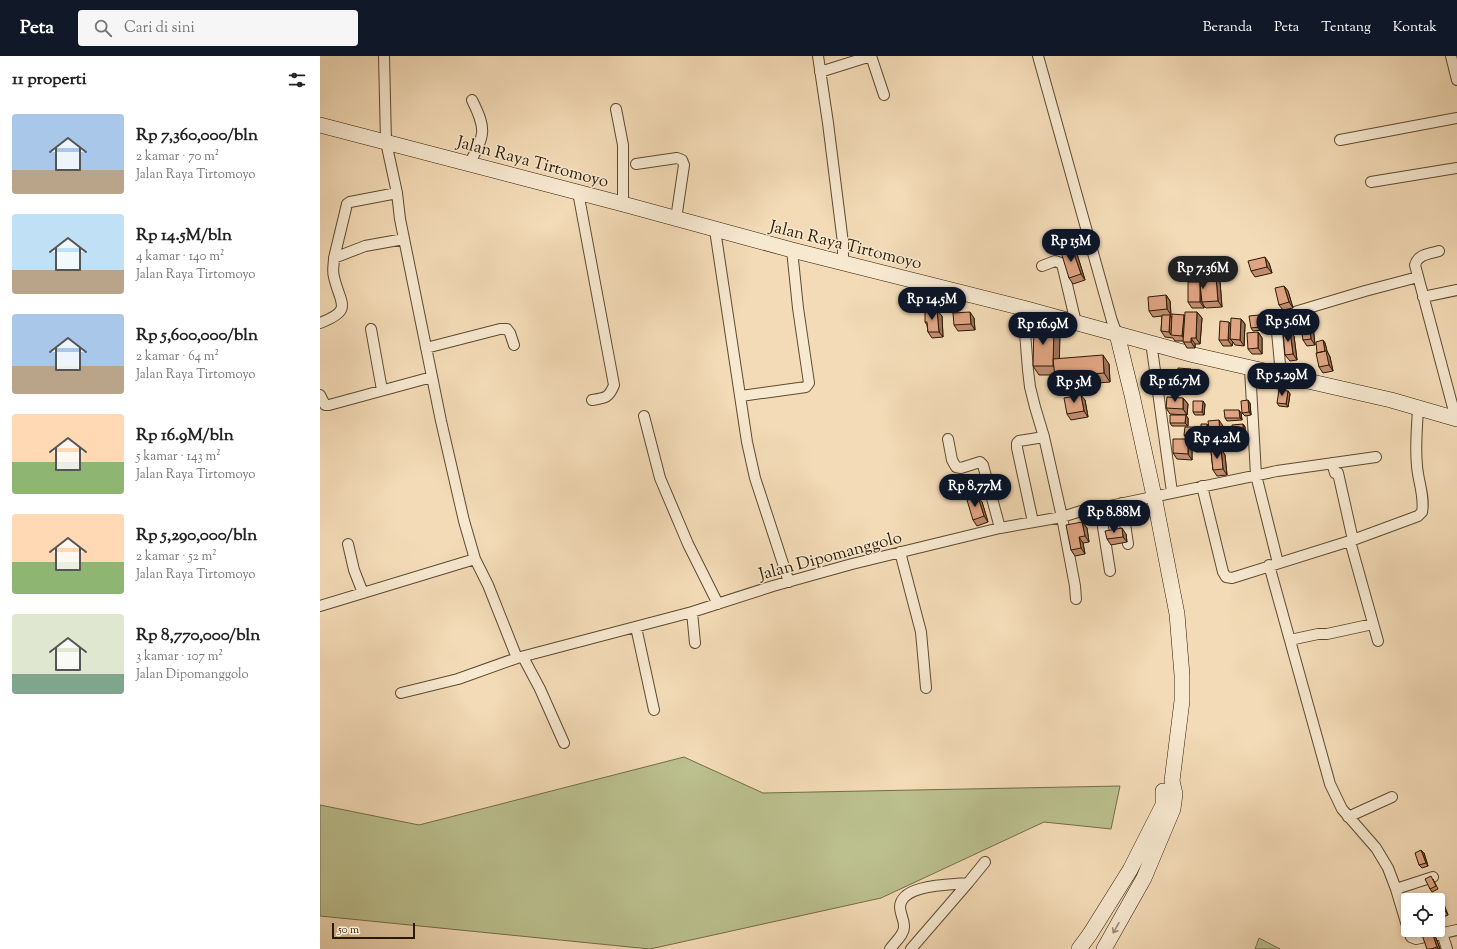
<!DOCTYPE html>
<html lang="id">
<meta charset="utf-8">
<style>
body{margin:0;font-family:"Sorts Mill Goudy",serif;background:#f6f6f6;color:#222;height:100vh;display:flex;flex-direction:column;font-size:15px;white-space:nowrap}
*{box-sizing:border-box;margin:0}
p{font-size:13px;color:#767676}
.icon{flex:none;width:22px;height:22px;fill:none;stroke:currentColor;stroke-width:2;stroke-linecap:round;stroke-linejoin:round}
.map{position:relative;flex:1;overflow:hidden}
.panel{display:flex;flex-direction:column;background:#fff;width:320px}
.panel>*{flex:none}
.buttons{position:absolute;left:1081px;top:837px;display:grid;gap:8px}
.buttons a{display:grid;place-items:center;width:44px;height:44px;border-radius:4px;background:#fff;box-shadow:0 2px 6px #0003;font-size:20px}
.scale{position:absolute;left:12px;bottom:10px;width:83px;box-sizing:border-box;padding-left:4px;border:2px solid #2c1901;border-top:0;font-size:11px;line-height:14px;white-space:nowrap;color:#2c1901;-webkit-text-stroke:3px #f7e8d0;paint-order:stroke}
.price{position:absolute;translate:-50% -34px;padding:0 9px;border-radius:14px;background:#111827;color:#fff;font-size:13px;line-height:26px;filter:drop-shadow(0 1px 2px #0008)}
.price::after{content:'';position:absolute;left:50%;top:24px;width:12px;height:9px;margin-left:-6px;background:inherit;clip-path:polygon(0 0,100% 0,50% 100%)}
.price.active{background:#222;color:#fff}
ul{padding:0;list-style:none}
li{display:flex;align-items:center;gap:12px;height:100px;padding:0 12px}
li span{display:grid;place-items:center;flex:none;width:112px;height:80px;border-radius:4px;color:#555}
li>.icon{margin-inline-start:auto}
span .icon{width:48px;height:48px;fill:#fffc;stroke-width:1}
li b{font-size:17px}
h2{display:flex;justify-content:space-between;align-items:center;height:48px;padding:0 12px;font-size:17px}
header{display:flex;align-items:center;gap:24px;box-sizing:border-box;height:56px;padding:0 20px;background:#111827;color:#fff}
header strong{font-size:19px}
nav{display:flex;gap:22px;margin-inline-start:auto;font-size:14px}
.search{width:280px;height:36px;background:#f6f6f6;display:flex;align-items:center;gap:10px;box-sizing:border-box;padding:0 14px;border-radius:4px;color:#767676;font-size:15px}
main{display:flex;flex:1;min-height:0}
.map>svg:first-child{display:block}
.green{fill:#bbc08e;stroke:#746c48}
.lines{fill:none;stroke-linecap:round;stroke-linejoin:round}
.street-casing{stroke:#5e4a2e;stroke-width:12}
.secondary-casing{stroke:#2c1901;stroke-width:16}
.street{stroke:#f7e8d0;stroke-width:10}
.secondary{stroke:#f7e8d0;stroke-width:15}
.wall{fill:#c18d71;stroke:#2c1901}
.shaded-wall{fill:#9d735c;stroke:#2c1901}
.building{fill:#e0a483;stroke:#2c1901}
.oneway{stroke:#9c8b73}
.labels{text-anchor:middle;stroke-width:3;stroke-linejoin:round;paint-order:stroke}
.street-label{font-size:17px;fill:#2c1901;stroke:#f7e8d0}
</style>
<header>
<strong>Peta</strong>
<div class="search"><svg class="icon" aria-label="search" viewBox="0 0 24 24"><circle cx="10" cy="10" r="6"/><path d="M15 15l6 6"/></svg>Cari di sini</div>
<nav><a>Beranda</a><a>Peta</a><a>Tentang</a><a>Kontak</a></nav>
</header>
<main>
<section class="panel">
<h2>11 properti<svg class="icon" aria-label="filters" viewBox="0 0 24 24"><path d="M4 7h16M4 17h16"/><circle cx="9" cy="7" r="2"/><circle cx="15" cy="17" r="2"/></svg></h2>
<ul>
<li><span style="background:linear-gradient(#a9c7e8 70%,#b9a48a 0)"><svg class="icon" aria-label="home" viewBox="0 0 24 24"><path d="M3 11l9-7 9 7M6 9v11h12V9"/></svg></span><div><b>Rp 7,360,000/bln</b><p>2 kamar · 70 m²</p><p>Jalan Raya Tirtomoyo</p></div></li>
<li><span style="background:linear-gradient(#bfe0f5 70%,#b9a48a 0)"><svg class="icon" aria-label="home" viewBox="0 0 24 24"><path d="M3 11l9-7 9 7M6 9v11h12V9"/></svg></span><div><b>Rp 14.5M/bln</b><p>4 kamar · 140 m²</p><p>Jalan Raya Tirtomoyo</p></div></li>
<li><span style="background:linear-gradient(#a9c7e8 65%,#b9a48a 0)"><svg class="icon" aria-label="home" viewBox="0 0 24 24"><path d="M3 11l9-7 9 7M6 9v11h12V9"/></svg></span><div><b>Rp 5,600,000/bln</b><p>2 kamar · 64 m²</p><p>Jalan Raya Tirtomoyo</p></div></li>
<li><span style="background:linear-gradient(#ffd9b3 60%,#8fb573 0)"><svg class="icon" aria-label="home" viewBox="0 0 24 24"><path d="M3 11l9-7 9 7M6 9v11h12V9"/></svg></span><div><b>Rp 16.9M/bln</b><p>5 kamar · 143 m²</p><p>Jalan Raya Tirtomoyo</p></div></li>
<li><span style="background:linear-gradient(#ffd9b3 60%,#8fb573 0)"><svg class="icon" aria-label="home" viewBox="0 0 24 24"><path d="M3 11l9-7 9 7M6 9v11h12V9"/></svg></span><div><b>Rp 5,290,000/bln</b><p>2 kamar · 52 m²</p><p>Jalan Raya Tirtomoyo</p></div></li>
<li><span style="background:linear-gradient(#dfe7d0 75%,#7fa58c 0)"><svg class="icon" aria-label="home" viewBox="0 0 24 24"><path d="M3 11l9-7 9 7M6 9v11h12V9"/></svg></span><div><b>Rp 8,770,000/bln</b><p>3 kamar · 107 m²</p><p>Jalan Dipomanggolo</p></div></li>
</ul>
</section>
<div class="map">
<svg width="1137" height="893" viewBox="0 0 1137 893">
<rect width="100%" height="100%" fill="#f3dbb7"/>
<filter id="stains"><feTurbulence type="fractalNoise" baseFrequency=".005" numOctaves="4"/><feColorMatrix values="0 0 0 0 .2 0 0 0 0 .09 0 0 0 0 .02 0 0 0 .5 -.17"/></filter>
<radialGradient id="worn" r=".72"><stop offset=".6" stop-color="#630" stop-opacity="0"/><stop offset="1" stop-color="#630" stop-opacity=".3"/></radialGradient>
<!-- green -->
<path class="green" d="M364 701 443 737 800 730 791 773 724 766 561 842 330 893 0 860V749L99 769Z
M939 882 960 893H935Z"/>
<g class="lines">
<!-- street casing -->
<g class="street-casing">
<path id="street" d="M64 0 66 86 77 137 80 163 121 365 144 465 155 503 168 529 197 602
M498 0 508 67 523 187V206
M551 0 564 39
M718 0 792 265 797 278
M1131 0 1137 24
M500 16 551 0
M296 53 303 89V148
M1020 84 1137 62
M149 108C165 79 167 74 152 44
M316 108 357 102 362 104 364 109 356 163
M1051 126 1137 112
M258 136 294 329C289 342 285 342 272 344
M395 174 427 386 435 422 469 526
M1119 195C1109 198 1098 198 1095 209L1136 363
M14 202 27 148 30 146 77 137
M722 210 735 205 741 207 743 212 756 267
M1103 241 1137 234
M703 252 708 314 710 331 715 351 724 381 742 461 755 530 756 543
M0 267C34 254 20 248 14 221 12 215 14 208 14 202L45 190 84 183
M51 273 62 334
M831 286 852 436
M106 292 180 273H187L190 277 194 289
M930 313 936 419 958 507
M961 319 956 265 958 261 1045 235 1098 221
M0 339 5 349H9L112 321
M421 340 486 331 489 327 478 252 472 194
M324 360 340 422 368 488 398 548
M628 383 632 404 636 411 641 412 660 406 663 409 680 472
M1012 407 1015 417H1018L1033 484
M882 430 903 516 906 521 912 522 1033 484 1098 460 1102 456C1105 441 1098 425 1097 410 1095 391 1097 372 1098 353
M802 447 808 488
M780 452 790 515
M713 466 697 392V387L699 385 724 381
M1030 485 1058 585
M28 488 34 514 43 537
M580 496 601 576 606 632
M949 509 1010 728 1022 753 1056 792 1068 812 1076 833
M0 550 155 503
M372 556 375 587
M316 571 334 654
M970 584 998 578H1007L1053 568
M203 601 220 633 244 687
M81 637 138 623 197 602 372 556 453 530 532 508 680 472 742 461 761 455 780 452 957 415 1056 401
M1028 761 1072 741
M1088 873 1076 833 1113 821
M1088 874 1091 881 1096 883 1137 874
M1122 877 1127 893
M570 893C575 886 585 878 584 870 584 863 580 858 580 851 581 828 630 829 648 827L665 806
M591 893 648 827"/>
</g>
<!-- secondary casing -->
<g class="secondary-casing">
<path id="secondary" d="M0 69 303 148 472 194 703 252 874 299 1071 344 1137 363
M759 893 770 878 810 814 843 749V735
M784 893 824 822 853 753 855 738 852 725 862 645V619L857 558 834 440 812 339 797 278"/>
</g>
<!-- street -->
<use href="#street" class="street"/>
<!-- secondary -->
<use href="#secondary" class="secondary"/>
</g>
<!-- wall -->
<path class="wall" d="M752 192 757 198 765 224 753 228 749 222Z
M949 207 952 217 935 221 931 215Z
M896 221 900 226 902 251 886 252 884 250V252H872L868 246 881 226Z
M964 230 968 235 973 252 963 254 959 249Z
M846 239 850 245 851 259H850L852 262 864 259 865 261 877 256 882 262 880 288H875V292H867L863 285H855L853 282 845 281 841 275 842 260 833 261 829 255Z
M622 260 623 281 612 282 608 276 607 269 605 266Z
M654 262 655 274 638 275 634 269Z
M941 262 942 274 933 275 931 272Z
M921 263 925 268 924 290 915 289 913 286 912 290H903L899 284 911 268Z
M989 264 993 270 995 289 987 290 983 284Z
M734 270 740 278 739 303 789 308 790 326 741 330 735 321V319H719L713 310Z
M938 276 942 282V298H932L928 293Z
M974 280 977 304 970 305 965 299Z
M1003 284 1005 287 1007 295 1010 301 1013 315 1003 317 999 311Z
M871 313 875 319 874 338H862L861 336V339H855L852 336 858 319Z
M968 335 970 338 968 351 959 350 957 347Z
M863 342 868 348 867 359 850 358 846 352Z
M765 344 768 361 751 364 747 358Z
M930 347 931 359 925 360 922 357Z
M885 348 884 359H875L873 356Z
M921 357 922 364 907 365 905 362Z
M868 362V370H852L850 367Z
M923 368 925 371V382L914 383 912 380Z
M889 370H903L905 385 894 386 890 381 889 376V382L893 388V394L901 393 905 399 907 419 897 420 893 414 891 396H876L872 391V404L857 403 853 397 868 383 872 388V382H866L864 379 879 371 881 374Z
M662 446 668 466 657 470 653 464Z
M762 466 767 472 769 486 763 487 765 498 755 500 751 494Z
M806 478 807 486 791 489 787 483Z
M1104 797 1108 810 1102 812 1099 809Z
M1113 823 1118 833 1112 836 1110 833Z
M1118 844 1123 846 1128 859 1118 863Z
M1116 882 1120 893H1107Z"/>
<!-- shaded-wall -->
<path class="shaded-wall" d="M752 192 757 198 765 224 761 218Z
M945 201 949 207 952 217 947 211Z
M896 221 900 226 902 251 898 245Z
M880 228 882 246 884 250V252L880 246Z
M964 230 968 235 973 252 969 246Z
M846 239 850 245 851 259 847 253Z
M617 254 622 260 623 281 619 276Z
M650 256 654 262 655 274 651 268Z
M877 256 882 262 880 288 876 282Z
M850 259 854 265 851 279 849 276Z
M864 259 868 265 866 285 862 280Z
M939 259 941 262 942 274 940 271Z
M921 263 925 268 924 290 920 284Z
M989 264 993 270 995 289 991 283Z
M909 266 913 271 910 283 913 286 912 290 908 284Z
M734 270 740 278 739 319 733 310Z
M970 275 974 280 977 304 973 298Z
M938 276 942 282V298L938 292Z
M871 282 875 288V292L871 286Z
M1003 284 1005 287 1007 295 1010 301 1013 315 1009 309 1005 296Z
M783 299 789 308 790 326 784 317Z
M871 313 875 319 874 338 870 332Z
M968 335 970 338 968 351 966 348Z
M761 339 765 344 768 361 764 355Z
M863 342 868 348 867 359 863 353Z
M928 344 930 347 931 359 929 356Z
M883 345 885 348 884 359 882 356Z
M919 354 921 357 922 364 920 362Z
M866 359 868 362V370L865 367Z
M899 364 903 370 905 385 900 380Z
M887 368 889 371V382L893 388V396L889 391 887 382Z
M923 368 925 371V382L923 379Z
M879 371 881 374V383L879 380Z
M868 383 872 389V404L868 398Z
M901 393 905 399 907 419 903 413Z
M658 441 662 446 668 466 664 460Z
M762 466 767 472 769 486 765 480Z
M802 472 806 478 807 486 803 481Z
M759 481 763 487 765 498 761 492Z
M1101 794 1104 797 1108 810 1106 807Z
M1119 840 1123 846 1128 859 1124 853Z
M1112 876 1116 882 1120 893H1119L1117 891Z"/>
<!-- building -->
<path class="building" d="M752 192 761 218 749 222 741 196Z
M945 201 947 211 931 215 928 205Z
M881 221H896L898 245 882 246 880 228V246H868V226H881Z
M964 230 969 246 959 249 955 232Z
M846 239 847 253 829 255 828 241Z
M606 254H617L619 276H608L607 266H605V257H606Z
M650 256 651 268 634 269 633 257Z
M865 256H877L876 282H871V286H863Z
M852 258 864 259 862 280 851 279Z
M842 259H850L849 276 841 275Z
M939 259 940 271 931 272 929 260Z
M911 262 921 263 920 284 910 283Z
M989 264 991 283 983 284 980 265Z
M900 265 909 266 908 284H899Z
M714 269 734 270 733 310H713Z
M970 275 973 298 965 299 963 276Z
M938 276V292L928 293 927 277Z
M1003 284 1005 295 997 297 996 286Z
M1006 295 1009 309 999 311 996 297Z
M783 299 784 317 735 321 733 303Z
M858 312 871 313 870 332H858Z
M853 318 858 319V332L859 334V336H852Z
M959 334 968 335 966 348 957 347Z
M761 339 764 355 747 358 744 342Z
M847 341 863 342V353L846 352Z
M928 344 929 356 922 357 921 345Z
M873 345H883L882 356H873Z
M904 354H919L920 362H905Z
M850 359H866L865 367H850Z
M899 364 900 380 890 381 888 365Z
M881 368H887V382H881Z
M923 368V379L912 380V369Z
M865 371H879V380L864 379Z
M872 382H889V391L872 390Z
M853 383H868V398L853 397Z
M901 393 903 413 893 414 891 395Z
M658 441 664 460 653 464 647 444Z
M762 466 765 480 759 481 761 492 751 494 746 469Z
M802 472 803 481 787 483 785 475Z
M1101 794 1106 807 1099 809 1095 797Z
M1111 820 1116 830 1110 833 1105 823Z
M1119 840 1124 853 1118 856V844H1111Z
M1112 876 1117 891 1111 893H1107L1102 879Z"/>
<!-- one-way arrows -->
<defs><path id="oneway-shaft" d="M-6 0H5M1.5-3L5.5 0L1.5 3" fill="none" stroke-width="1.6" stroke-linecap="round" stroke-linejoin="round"/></defs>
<use class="oneway" href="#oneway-shaft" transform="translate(796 872) rotate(119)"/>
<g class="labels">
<!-- street labels -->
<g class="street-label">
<text transform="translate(213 105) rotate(15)" y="6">Jalan Raya Tirtomoyo</text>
<text transform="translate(526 188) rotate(14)" y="6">Jalan Raya Tirtomoyo</text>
<text transform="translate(510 499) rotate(-15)" y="6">Jalan Dipomanggolo</text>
</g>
</g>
<rect width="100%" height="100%" filter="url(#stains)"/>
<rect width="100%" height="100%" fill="url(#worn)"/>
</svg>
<div class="buttons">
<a><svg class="icon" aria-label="locate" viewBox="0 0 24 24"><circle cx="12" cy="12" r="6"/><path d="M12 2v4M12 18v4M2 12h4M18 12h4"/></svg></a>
</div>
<div class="scale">50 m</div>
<b class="price" style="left:751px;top:207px">Rp 15M</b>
<b class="price active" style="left:883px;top:234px">Rp 7.36M</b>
<b class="price" style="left:612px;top:265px">Rp 14.5M</b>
<b class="price" style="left:968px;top:287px">Rp 5.6M</b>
<b class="price" style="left:723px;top:290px">Rp 16.9M</b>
<b class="price" style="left:962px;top:341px">Rp 5.29M</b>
<b class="price" style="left:855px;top:347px">Rp 16.7M</b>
<b class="price" style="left:754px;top:348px">Rp 5M</b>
<b class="price" style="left:897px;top:404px">Rp 4.2M</b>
<b class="price" style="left:655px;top:452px">Rp 8.77M</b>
<b class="price" style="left:794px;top:478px">Rp 8.88M</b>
</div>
</main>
